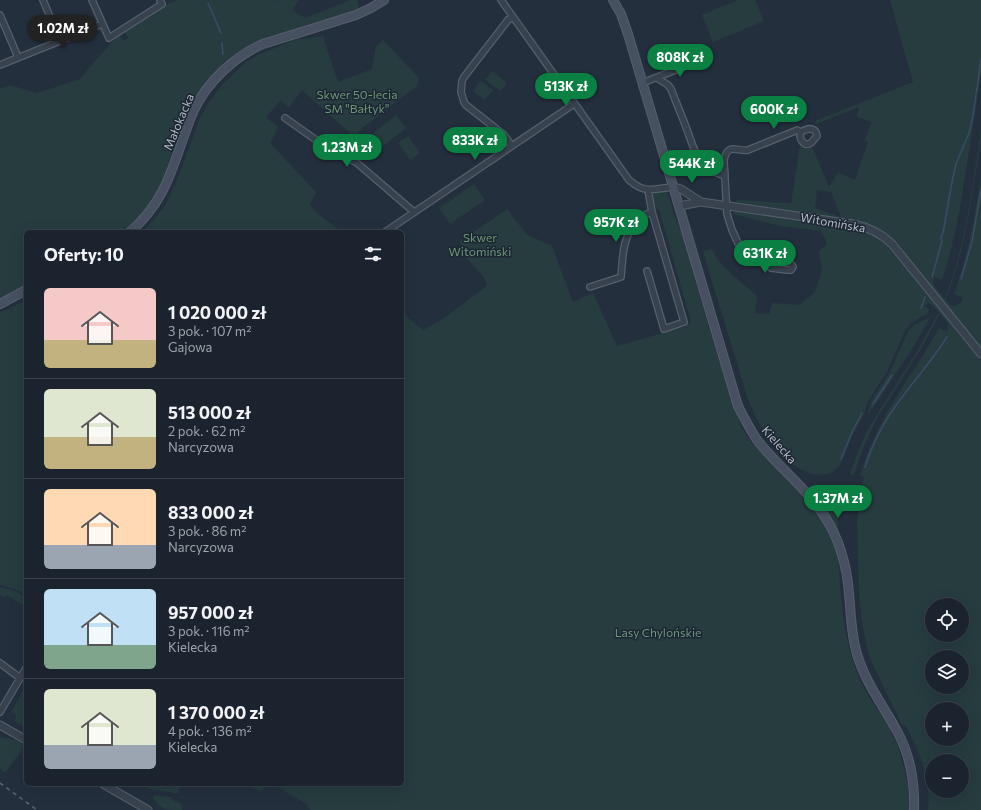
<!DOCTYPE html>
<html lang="pl">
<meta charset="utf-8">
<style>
body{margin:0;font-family:Commissioner,sans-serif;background:#242b36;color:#f1f3f6;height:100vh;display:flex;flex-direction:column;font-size:15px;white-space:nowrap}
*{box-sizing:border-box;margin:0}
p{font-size:13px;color:#a0a4aa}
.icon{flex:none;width:22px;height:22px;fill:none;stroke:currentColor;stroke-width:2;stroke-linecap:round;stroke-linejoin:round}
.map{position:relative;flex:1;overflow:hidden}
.panel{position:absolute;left:24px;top:230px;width:380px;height:556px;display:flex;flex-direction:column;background:#1b232e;border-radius:6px;box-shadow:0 4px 16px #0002,0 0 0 1px #39404a}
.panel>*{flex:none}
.buttons{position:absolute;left:925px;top:598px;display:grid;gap:8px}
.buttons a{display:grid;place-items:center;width:44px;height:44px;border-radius:50%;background:#1b232e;box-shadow:0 4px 16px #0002,0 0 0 1px #39404a;font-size:20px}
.price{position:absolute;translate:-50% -34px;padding:0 9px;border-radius:14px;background:#0b8043;color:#fff;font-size:13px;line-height:26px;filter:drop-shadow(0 1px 2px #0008)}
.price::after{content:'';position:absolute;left:50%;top:24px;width:12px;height:9px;margin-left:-6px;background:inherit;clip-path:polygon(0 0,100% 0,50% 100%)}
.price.active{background:#222;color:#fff}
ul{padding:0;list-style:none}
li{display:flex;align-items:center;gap:12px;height:100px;padding:0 20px}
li+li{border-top:1px solid #39404a}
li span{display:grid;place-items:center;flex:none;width:112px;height:80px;border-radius:6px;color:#555}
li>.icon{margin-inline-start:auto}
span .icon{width:48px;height:48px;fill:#fffc;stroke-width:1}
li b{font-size:17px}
h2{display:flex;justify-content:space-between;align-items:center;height:48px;padding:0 20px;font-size:17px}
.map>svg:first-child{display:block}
.green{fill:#263c3f;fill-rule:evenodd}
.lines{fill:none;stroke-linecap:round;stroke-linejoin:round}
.stream{stroke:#394c67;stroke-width:1.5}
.minor-casing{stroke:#565f6c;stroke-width:8}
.tertiary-casing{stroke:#565f6c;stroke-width:9}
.secondary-casing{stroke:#565f6c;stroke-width:10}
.minor{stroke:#38414e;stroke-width:5.5}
.tertiary{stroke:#38414e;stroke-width:7}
.secondary{stroke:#465061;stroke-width:8}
.rail{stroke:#5a6575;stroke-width:1.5;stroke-dasharray:4 4;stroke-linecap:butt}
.labels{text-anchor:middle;stroke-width:3;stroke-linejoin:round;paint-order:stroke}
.park-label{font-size:12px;fill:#6b9a76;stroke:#1d2633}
.street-label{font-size:12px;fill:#b4bcc9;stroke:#1d2633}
</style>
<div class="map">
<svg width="981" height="810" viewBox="0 0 981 810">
<rect width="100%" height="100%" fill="#242f3e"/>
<!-- green -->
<path class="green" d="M177 0H275L277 1 279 0H299L292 10 305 18 351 0H357L359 5 357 9 350 12 309 24 254 44 191 108C178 137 171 170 155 198 148 211 135 222 124 232H26V286L0 300V89L10 85 37 93 80 79 88 69 119 34 124 41 128 38 124 31 165 5 172 2H173Z
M738 0H755L764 21 713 42 702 15Z
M890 0H981V75L961 202 954 238H953L952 241 953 242 952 246 942 280 934 277 933 282 935 287 950 305 956 306 961 302 963 298 954 294C968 255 975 216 981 176V347L971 335 972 336H970L890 237C875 224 861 222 842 218L840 215 831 192 817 190 815 208 837 216 836 218 735 204 737 200 791 203 800 146 813 149 829 187 838 172 855 180 868 142 864 141 872 122 857 117 859 107 816 124 815 121 913 82Z
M323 36 338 82 372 69 376 46 383 40 419 78 417 86 361 129 355 137 342 126 302 90 289 108 281 100 266 117 278 127 270 143 316 192 310 205 317 213 342 232H143L161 211 166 204 180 172 199 120 208 103 222 85 246 62 258 55 294 40Z
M492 71 507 83 500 91 485 80Z
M481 81 493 90 485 100 473 91Z
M396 115 406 128 382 147 372 134Z
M981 130V139C972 193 966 248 946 299L945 298C966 245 972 186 981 130Z
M408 136 420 153 410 160 398 143Z
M474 184 485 200 450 224 439 208Z
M660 192H666L668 193 673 212 685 241 707 321 741 427 753 445 756 444 782 475 796 483 830 498C835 501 837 505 838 511 837 535 838 560 840 584 843 619 847 654 863 686 870 701 881 713 889 727L892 732 891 733 898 746 908 784 909 810H311L307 808 308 805 274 785 272 788 266 785 261 792 246 784H402V313L423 330 444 318 487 286 484 277 466 258 465 256 468 252 459 242 507 209 526 234 552 246 573 302 593 293 617 346 687 326 691 322 659 210 655 208 652 197 653 194Z
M733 211 855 229C871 233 879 238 891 249L956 328 955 329 981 361V810H928C931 780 920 751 905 725L903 726 900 721 871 661 867 647 862 622 859 594 857 523 859 502 864 477 860 476C865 458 872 441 881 424 898 391 921 361 939 328L947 332 948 324 940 313 924 344 876 420 863 448 854 475 850 474 856 456 867 431 881 408 919 348 939 312 931 304 928 303 924 306 929 309 928 312 927 314 911 323 905 331 887 372 868 401 864 415 853 434 843 458H841L843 459C830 488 797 471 781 455 776 450 772 443 767 439L766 437 767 436C750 413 743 383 735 356 724 321 713 286 703 251L712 249 717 259 735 277 757 296 755 313 769 314 772 303 799 305 814 293 822 271 819 252 820 250 826 245V240L820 231 780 226 733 214ZM932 605H962V635H932ZM932 657H962V687H932ZM932 709H962V739H932ZM932 761H962V791H932Z
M26 300V595L15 589 0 585V313Z
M930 317C920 338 907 357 894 376 886 389 877 403 867 415L872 400 890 372 908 331 914 325Z
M0 587 14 591 26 597V607L6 595 4 597 0 595Z
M26 681V728L14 721 17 716 11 712 25 687 23 686Z
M0 737 15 740 25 745 24 747 5 773 0 768Z
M147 784H179V790L178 793H175L148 789Z
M154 795 170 797 174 801 181 803 182 810C166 810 161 810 153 798Z"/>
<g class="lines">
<!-- stream -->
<path class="stream" d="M208 3 221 33
M222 43 223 54
M932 277 942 241C940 238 941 236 943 233L952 182 956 164 969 133 973 116 981 59
M961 279 972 242 981 190
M921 308 925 297
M873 404 892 375
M841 459 853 430 862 413
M865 467C871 448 879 431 890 414 908 387 930 364 947 337"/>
<!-- minor casing -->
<g class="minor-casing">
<path id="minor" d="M43 0 60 41
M92 0 109 38 162 4 160 0
M501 0 629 180C646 195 654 188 674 187
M0 15 18 57
M0 65 102 24
M657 78 668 85 671 89C676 102 681 114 686 127 693 145 695 161 713 171 717 173 721 175 725 176
M642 83 696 62
M285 118 329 149 357 163 414 212
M512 146 504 135 466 105 464 102 461 92 462 81 464 77 508 20 513 17
M385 232 574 104
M763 263H789L792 265 793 267 791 270H788L771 268 763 263 738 243 732 230 727 214 724 160C728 142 737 152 748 150L795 131 797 130 801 132C806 129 812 127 816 132L817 136 811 143C804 147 798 139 801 132
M647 271 664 329 684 322 652 212 648 190
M590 287 621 277C623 256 622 239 636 222 641 217 645 214 652 212
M0 663 20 678
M0 712 26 668"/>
</g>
<!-- tertiary casing -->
<g class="tertiary-casing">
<path id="tertiary" d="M674 187 681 189 701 202
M679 206 701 202 853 224C868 227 881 233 892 244L981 354
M0 725 26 740
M103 784 148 810"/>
</g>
<!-- secondary casing -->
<g class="secondary-casing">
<path id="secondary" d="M613 0 621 14 628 34 738 406C744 418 750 429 757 440 778 467 807 488 825 517 840 540 847 567 849 594 851 614 851 634 857 654 865 682 883 705 897 731 910 755 915 783 914 810
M130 232C171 197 174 156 194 110 207 82 235 56 263 44L356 15 371 8 384 0
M0 304 26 290"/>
</g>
<!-- minor -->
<use href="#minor" class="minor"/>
<!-- tertiary -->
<use href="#tertiary" class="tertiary"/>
<!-- secondary -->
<use href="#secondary" class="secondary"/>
<!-- rail -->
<path class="rail" d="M0 783 37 810"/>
</g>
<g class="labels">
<!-- park labels -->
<g class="park-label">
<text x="357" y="99">Skwer 50-lecia<tspan x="357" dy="14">SM "Bałtyk"</tspan></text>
<text x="480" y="242">Skwer<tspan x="480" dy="14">Witomiński</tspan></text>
<text x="658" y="637">Lasy Chylońskie</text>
</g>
<!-- street labels -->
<g class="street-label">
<text transform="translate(179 122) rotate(-67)" y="4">Małokacka</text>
<text transform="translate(833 223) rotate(10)" y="4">Witomińska</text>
<text transform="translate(779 445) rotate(49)" y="4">Kielecka</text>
</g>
</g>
</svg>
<div class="buttons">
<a><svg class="icon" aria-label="locate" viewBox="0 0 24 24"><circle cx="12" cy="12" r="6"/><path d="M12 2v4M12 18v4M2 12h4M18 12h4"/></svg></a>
<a><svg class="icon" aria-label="layers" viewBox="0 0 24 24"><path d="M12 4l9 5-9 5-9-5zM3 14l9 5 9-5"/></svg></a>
<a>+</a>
<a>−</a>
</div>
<b class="price active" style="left:63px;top:49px">1.02M zł</b>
<b class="price" style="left:680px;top:78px">808K zł</b>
<b class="price" style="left:566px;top:107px">513K zł</b>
<b class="price" style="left:774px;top:130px">600K zł</b>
<b class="price" style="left:475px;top:161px">833K zł</b>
<b class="price" style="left:347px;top:168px">1.23M zł</b>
<b class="price" style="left:692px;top:184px">544K zł</b>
<b class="price" style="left:616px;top:243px">957K zł</b>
<b class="price" style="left:765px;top:274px">631K zł</b>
<b class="price" style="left:838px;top:519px">1.37M zł</b>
<section class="panel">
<h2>Oferty: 10<svg class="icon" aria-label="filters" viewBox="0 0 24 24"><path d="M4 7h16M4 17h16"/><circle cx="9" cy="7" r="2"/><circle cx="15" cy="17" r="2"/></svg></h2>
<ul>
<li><span style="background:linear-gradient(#f6c9c9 65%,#c2b280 0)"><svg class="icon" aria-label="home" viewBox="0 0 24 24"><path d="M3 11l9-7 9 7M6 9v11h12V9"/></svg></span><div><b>1 020 000 zł</b><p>3 pok. · 107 m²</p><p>Gajowa</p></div></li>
<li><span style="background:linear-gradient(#dfe7d0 60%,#c2b280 0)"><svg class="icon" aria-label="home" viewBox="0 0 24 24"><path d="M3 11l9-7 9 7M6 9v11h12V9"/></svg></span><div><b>513 000 zł</b><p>2 pok. · 62 m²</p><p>Narcyzowa</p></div></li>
<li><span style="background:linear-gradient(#ffd9b3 70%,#9aa5b1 0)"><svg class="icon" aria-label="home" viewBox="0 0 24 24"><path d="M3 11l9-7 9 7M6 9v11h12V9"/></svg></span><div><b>833 000 zł</b><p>3 pok. · 86 m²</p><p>Narcyzowa</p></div></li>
<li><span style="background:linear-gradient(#bfe0f5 70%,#7fa58c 0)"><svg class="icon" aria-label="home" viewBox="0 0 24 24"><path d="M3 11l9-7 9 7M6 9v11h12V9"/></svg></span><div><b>957 000 zł</b><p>3 pok. · 116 m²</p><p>Kielecka</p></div></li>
<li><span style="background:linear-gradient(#dfe7d0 70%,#9aa5b1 0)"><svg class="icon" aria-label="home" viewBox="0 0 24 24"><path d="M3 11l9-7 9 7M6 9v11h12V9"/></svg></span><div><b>1 370 000 zł</b><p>4 pok. · 136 m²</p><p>Kielecka</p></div></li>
</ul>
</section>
</div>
